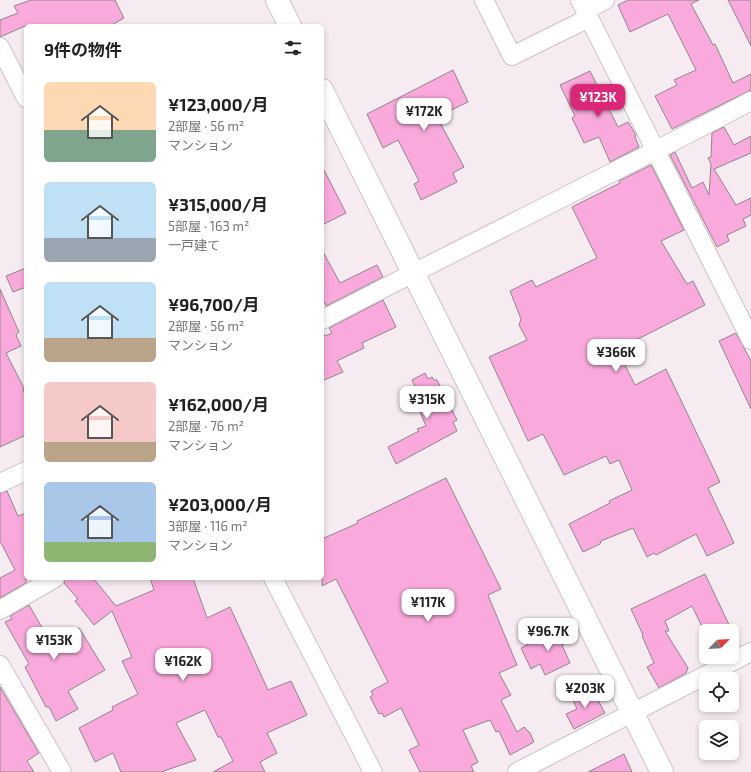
<!DOCTYPE html>
<html lang="ja">
<meta charset="utf-8">
<style>
body{margin:0;font-family:"Exo 2","Noto Sans JP",sans-serif;background:#f2f2f2;color:#222;height:100vh;display:flex;flex-direction:column;font-size:15px;white-space:nowrap}
*{box-sizing:border-box;margin:0}
p{font-size:13px;color:#767676}
.icon{flex:none;width:22px;height:22px;fill:none;stroke:currentColor;stroke-width:2;stroke-linecap:round;stroke-linejoin:round}
.map{position:relative;flex:1;overflow:hidden}
.sheet{position:absolute;left:24px;top:24px;width:300px;height:556px;display:flex;flex-direction:column;background:#fff;border-radius:6px;box-shadow:0 2px 6px #0003}
.sheet>*{flex:none}
.needle{width:26px;rotate:66deg}
.tools{position:absolute;left:699px;top:624px;display:grid;gap:8px}
.tools a{display:grid;place-items:center;width:40px;height:40px;border-radius:6px;background:#fff;box-shadow:0 2px 6px #0003;font-size:20px}
.price{position:absolute;translate:-50% -34px;padding:0 9px;border-radius:8px;background:#fff;color:#222;font-size:13px;line-height:26px;filter:drop-shadow(0 1px 2px #0008)}
.price::after{content:'';position:absolute;left:50%;top:24px;width:12px;height:9px;margin-left:-6px;background:inherit;clip-path:polygon(0 0,100% 0,50% 100%)}
.price.current{background:#db2777;color:#fff}
ul{padding:0;list-style:none}
li{display:flex;align-items:center;gap:12px;height:100px;padding:0 20px}
li span{display:grid;place-items:center;flex:none;width:112px;height:80px;border-radius:6px;color:#555}
li>.icon{margin-inline-start:auto}
span .icon{width:48px;height:48px;fill:#fffc;stroke-width:1}
li b{font-size:17px}
h2{display:flex;justify-content:space-between;align-items:center;height:48px;padding:0 20px;font-size:17px}
.map>svg:first-child{display:block}
.building{fill:#f9a9db;stroke:#8f868b}
.lines{fill:none;stroke-linecap:round;stroke-linejoin:round}
.street-casing{stroke:#cdc3c8;stroke-width:20}
.secondary-casing{stroke:#cdc3c8;stroke-width:24}
.street{stroke:#fff;stroke-width:18}
.secondary{stroke:#fff;stroke-width:22}
</style>
<div class="map">
<svg width="751" height="772" viewBox="0 0 751 772">
<rect width="100%" height="100%" fill="#f5ebf1"/>
<!-- building -->
<path class="building" d="M31 0H115L124 18 110 26H25L0 37V20L18 13 14 6Z
M628 0H699L691 4 713 45 715 44 733 83 751 74V90L672 129 655 96 677 85 674 80 696 70 668 14 630 32 618 5Z
M728 0H751V46Z
M453 70 468 102 437 117 464 167 453 173 457 182 421 200 414 184 419 181 398 140 383 148 367 114Z
M590 71 618 127 628 122 636 135 635 137 639 147 610 162 599 137 584 143 572 118 575 116 560 85Z
M724 127 734 145 751 136V153L714 169 736 205 751 198V215L743 219 746 226 727 235 729 241 717 247 670 155 675 152 692 188 703 182 709 195 711 164 708 158 711 157 712 133Z
M651 165 684 230 661 241 687 284 693 281 705 305 636 340 626 343 627 348 618 351 635 385 666 369 720 482 708 488 734 543 707 556 696 534 656 555 654 553 647 557 633 528 601 541 600 544 583 552 569 524 610 503 609 501 632 490 619 460 610 464 606 456 564 475 543 434 528 441 489 357 527 340 519 325 521 319 510 291 532 280 536 287 597 258 572 207 620 183 619 181Z
M322 166 346 213 322 225Z
M322 250 340 283 377 265 383 277 326 306 322 298Z
M26 268V287L13 292 6 276Z
M0 289 19 332 16 335 21 346 6 353 24 388 23 389 26 399V435L0 447Z
M383 300 396 327 362 343 364 348 337 361 343 372 322 381V330L325 336 332 333 329 328Z
M736 333 751 361V409L719 341Z
M425 373 428 379 432 377 434 380H437L457 420 453 422 457 431 396 464 388 447 419 431 417 429 426 426 415 400 420 398 412 380Z
M446 478 501 589 488 595 517 665 499 673 511 695 501 700 517 732 524 727 530 733 534 742 510 755 499 731 496 732 490 720 463 730 478 762 471 766 474 772H420L409 750 419 745 401 708 384 717 382 713 379 714 370 697 373 695 371 691 388 682 336 579 322 586V539L358 523 357 521Z
M7 491 18 516 26 513V583L0 598V578L15 570 0 541V493Z
M705 574 732 631H704L692 606 665 621 669 631H665L688 668 686 673 659 688 647 667 654 663 642 636 643 635 631 609Z
M65 578H93L116 606 154 590 150 578H193L207 618 230 607 268 690 291 681 307 715 267 733 277 753 260 762 265 772H213L233 761 221 737H218L205 710 176 723 196 760 161 772H121L113 753 95 762 79 728 113 710 112 707 138 694 122 661 132 657 112 611 94 625 75 601 78 599 64 583Z
M29 605 51 643 79 628 105 670 68 691 78 709 56 721 49 707H46L25 667 29 664 5 622 12 619 10 616Z
M563 627 569 640 562 645 570 663 545 675 540 664 531 669 521 648Z
M0 687 39 753 27 761 34 772H0Z
M592 689 605 713 574 729 566 714 577 709 572 698Z
M624 754 632 772H588Z"/>
<g class="lines">
<!-- street casing -->
<g class="street-casing">
<path id="street" d="M484 0 512 56 589 18
M580 0 751 340
M585 11 605 0
M0 47 26 98
M322 320C464 246 609 176 751 101
M0 483 26 471
M273 578 373 772
M0 610 55 578
M0 665 62 772
M517 772 751 652"/>
</g>
<!-- secondary casing -->
<g class="secondary-casing">
<path id="secondary" d="M277 0 290 26
M322 90 662 772"/>
</g>
<!-- street -->
<use href="#street" class="street"/>
<!-- secondary -->
<use href="#secondary" class="secondary"/>
</g>
</svg>
<div class="tools">
<a><svg class="needle" viewBox="-14 -14 28 28"><path d="M0-13l5 13h-10z" fill="#e53935"/><path d="M0 13l5-13h-10z" fill="#767676"/></svg></a>
<a><svg class="icon" aria-label="locate" viewBox="0 0 24 24"><circle cx="12" cy="12" r="6"/><path d="M12 2v4M12 18v4M2 12h4M18 12h4"/></svg></a>
<a><svg class="icon" aria-label="layers" viewBox="0 0 24 24"><path d="M12 4l9 5-9 5-9-5zM3 14l9 5 9-5"/></svg></a>
</div>
<b class="price current" style="left:598px;top:118px">¥123K</b>
<b class="price" style="left:424px;top:132px">¥172K</b>
<b class="price" style="left:616px;top:373px">¥366K</b>
<b class="price" style="left:427px;top:420px">¥315K</b>
<b class="price" style="left:428px;top:623px">¥117K</b>
<b class="price" style="left:548px;top:652px">¥96.7K</b>
<b class="price" style="left:54px;top:661px">¥153K</b>
<b class="price" style="left:183px;top:682px">¥162K</b>
<b class="price" style="left:585px;top:709px">¥203K</b>
<section class="sheet">
<h2>9件の物件<svg class="icon" aria-label="filters" viewBox="0 0 24 24"><path d="M4 7h16M4 17h16"/><circle cx="9" cy="7" r="2"/><circle cx="15" cy="17" r="2"/></svg></h2>
<ul>
<li><span style="background:linear-gradient(#ffd9b3 60%,#7fa58c 0)"><svg class="icon" aria-label="home" viewBox="0 0 24 24"><path d="M3 11l9-7 9 7M6 9v11h12V9"/></svg></span><div><b>¥123,000/月</b><p>2部屋 · 56 m²</p><p>マンション</p></div></li>
<li><span style="background:linear-gradient(#bfe0f5 70%,#9aa5b1 0)"><svg class="icon" aria-label="home" viewBox="0 0 24 24"><path d="M3 11l9-7 9 7M6 9v11h12V9"/></svg></span><div><b>¥315,000/月</b><p>5部屋 · 163 m²</p><p>一戸建て</p></div></li>
<li><span style="background:linear-gradient(#bfe0f5 70%,#b9a48a 0)"><svg class="icon" aria-label="home" viewBox="0 0 24 24"><path d="M3 11l9-7 9 7M6 9v11h12V9"/></svg></span><div><b>¥96,700/月</b><p>2部屋 · 56 m²</p><p>マンション</p></div></li>
<li><span style="background:linear-gradient(#f6c9c9 75%,#b9a48a 0)"><svg class="icon" aria-label="home" viewBox="0 0 24 24"><path d="M3 11l9-7 9 7M6 9v11h12V9"/></svg></span><div><b>¥162,000/月</b><p>2部屋 · 76 m²</p><p>マンション</p></div></li>
<li><span style="background:linear-gradient(#a9c7e8 75%,#8fb573 0)"><svg class="icon" aria-label="home" viewBox="0 0 24 24"><path d="M3 11l9-7 9 7M6 9v11h12V9"/></svg></span><div><b>¥203,000/月</b><p>3部屋 · 116 m²</p><p>マンション</p></div></li>
</ul>
</section>
</div>
